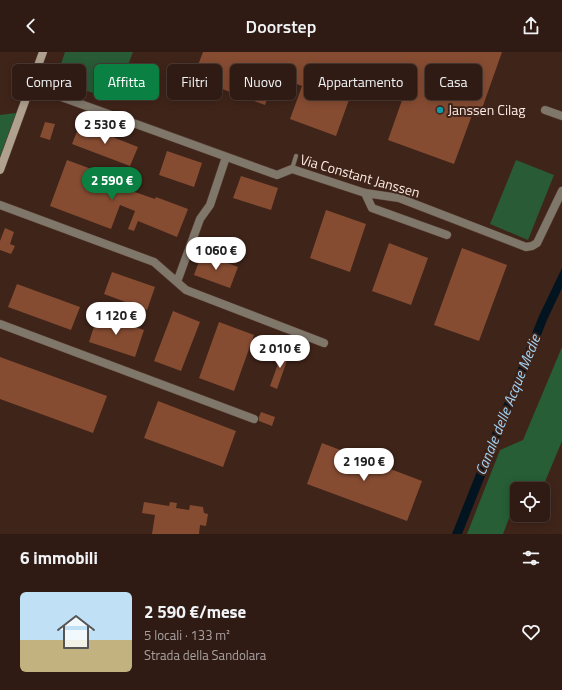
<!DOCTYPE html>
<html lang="it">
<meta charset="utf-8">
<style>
body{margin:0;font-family:"Titillium Web",sans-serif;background:#3b2821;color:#f1f3f6;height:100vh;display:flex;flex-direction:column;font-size:15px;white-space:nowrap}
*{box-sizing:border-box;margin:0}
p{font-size:13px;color:#a7a1a0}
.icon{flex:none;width:22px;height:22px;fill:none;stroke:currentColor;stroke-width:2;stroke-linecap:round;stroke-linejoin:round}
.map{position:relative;height:482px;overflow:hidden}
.side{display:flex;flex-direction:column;background:#2f1b13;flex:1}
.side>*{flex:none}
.hud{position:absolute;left:12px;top:12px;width:538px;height:36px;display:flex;gap:8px}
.tools{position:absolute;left:510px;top:430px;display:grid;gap:8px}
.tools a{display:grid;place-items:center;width:40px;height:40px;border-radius:6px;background:#2f1b13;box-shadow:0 2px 10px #0003,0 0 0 1px #4a3933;font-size:20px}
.price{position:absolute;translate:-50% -34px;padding:0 9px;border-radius:14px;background:#fff;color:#222;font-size:13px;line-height:26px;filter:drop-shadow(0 1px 2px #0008)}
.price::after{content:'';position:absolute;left:50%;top:24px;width:12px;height:9px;margin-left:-6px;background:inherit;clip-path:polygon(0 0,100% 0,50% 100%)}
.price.current{background:#0b8043;color:#fff}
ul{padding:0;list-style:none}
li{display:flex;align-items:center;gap:12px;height:100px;padding:0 20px}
li span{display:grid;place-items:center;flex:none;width:112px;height:80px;border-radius:6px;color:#555}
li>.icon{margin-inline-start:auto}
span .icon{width:48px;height:48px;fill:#fffc;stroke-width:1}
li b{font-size:17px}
h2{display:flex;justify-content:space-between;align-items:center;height:48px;padding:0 20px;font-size:17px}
.tag{padding:0 14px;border-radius:6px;background:#2f1b13;box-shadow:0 2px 10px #0003,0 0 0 1px #4a3933;font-size:14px;line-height:36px}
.tag.current{background:#0b8043;color:#fff}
header{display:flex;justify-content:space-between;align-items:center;height:52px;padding:0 20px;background:#2f1b13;font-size:18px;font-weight:600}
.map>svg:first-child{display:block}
.green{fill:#295b36}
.forest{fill:#275e36}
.water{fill:#031421}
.building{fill:#864c32}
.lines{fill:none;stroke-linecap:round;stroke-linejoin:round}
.service-casing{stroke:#5a4035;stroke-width:5}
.minor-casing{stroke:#5a4035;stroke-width:9}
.secondary-casing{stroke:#5a4035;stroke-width:9}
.service{stroke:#80776b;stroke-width:4}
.minor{stroke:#80776b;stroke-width:8}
.secondary{stroke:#b0a18f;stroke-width:8}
.culture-dot{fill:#0f9aa8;stroke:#3f2419;stroke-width:1.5}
.labels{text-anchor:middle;stroke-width:4;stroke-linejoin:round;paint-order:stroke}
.poi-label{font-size:14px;fill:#fdebe3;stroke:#3f2419;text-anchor:start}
.street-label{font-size:14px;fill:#fdebe3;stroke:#3f2419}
.water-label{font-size:15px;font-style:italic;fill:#a3d3f6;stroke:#3f2419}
</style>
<header><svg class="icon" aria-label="back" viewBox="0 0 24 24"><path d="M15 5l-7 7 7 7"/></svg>Doorstep<svg class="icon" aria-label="share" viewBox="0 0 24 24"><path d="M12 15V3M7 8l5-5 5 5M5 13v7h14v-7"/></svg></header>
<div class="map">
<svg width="562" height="482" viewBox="0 0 562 482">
<rect width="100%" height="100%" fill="#3f2419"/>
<!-- green -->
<path class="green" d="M65 0H133L115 47 55 30Z
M516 108 554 123 528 188 490 172Z"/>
<!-- forest -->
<path class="forest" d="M16 61 0 105V63Z
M562 295V389L542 437H517V458L513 456 503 482H467L500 398 523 388Z"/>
<!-- water -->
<path class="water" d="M562 216V236L547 268 462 482H452L539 264Z"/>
<!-- building -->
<path class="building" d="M203 0H502L479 65 472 63 454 112 388 88 407 34 386 27 381 41 355 31 336 84 290 67 302 34 275 24 265 53 193 26Z
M45 70 55 72 50 88 40 85Z
M80 72 138 95 130 114 72 92Z
M167 99 202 111 194 135 159 123Z
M67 108 129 131 126 137 155 147 156 145 188 157 177 185 138 169 134 179 128 177 135 159 120 153 111 177 50 154Z
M241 124 278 136 271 158 233 146Z
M326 158 366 172 350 220 310 206Z
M5 176 14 180 10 192 15 194 11 202 0 198V189Z
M389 191 428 206 411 253 372 239Z
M462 196 507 213 479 289 434 273Z
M202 201 238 215 230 236 194 223Z
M112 220 155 235 147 258 104 242Z
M17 232 80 255 71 278 8 255Z
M173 259 200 270 181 319 154 309Z
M98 262 144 278 135 305 89 290Z
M219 270 254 283 234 339 199 326Z
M283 298 290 300 277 337 270 334Z
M0 305 107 344 93 381 0 347Z
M158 349 236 379 223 415 144 386Z
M261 360 275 365 272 374 259 369V365Z
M322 391 422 429 407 469 307 432Z
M144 450 169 454 170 450 177 451 176 456 189 458 190 453 203 455 204 461 208 462 206 474 200 473 199 482H152L155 463 142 461Z"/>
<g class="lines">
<!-- service casing -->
<g class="service-casing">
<path id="service" d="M292 117 296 104"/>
</g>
<!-- minor casing -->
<g class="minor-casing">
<path id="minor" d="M31 34 277 123 292 117 365 141 399 146 526 195 532 194 537 191 562 139
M545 58 562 64
M365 141 372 156 447 183
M0 153 154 210 186 238 324 291
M177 230 200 167 210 153 226 105
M0 272 254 367"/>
</g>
<!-- secondary casing -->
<g class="secondary-casing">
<path id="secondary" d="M0 118 43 0"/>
</g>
<!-- service -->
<use href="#service" class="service"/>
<!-- minor -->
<use href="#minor" class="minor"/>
<!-- secondary -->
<use href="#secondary" class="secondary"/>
</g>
<!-- markers -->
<circle class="culture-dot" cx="440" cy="58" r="4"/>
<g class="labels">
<!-- poi labels -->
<g class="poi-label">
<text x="448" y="63">Janssen Cilag</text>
</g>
<!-- street labels -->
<g class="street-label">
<text transform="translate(360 124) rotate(16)" y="5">Via Constant Janssen</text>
</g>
<!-- water labels -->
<g class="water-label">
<text transform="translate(508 353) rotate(-68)" y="5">Canale delle Acque Medie</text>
</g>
</g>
</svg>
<div class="tools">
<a><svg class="icon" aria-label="locate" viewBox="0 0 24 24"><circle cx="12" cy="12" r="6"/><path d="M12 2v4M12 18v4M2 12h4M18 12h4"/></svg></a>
</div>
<b class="price" style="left:105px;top:93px">2 530 €</b>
<b class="price current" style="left:112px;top:149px">2 590 €</b>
<b class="price" style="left:216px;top:219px">1 060 €</b>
<b class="price" style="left:116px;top:284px">1 120 €</b>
<b class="price" style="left:280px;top:317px">2 010 €</b>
<b class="price" style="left:364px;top:430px">2 190 €</b>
<div class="hud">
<a class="tag">Compra</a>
<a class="tag current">Affitta</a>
<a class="tag">Filtri</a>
<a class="tag">Nuovo</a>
<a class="tag">Appartamento</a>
<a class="tag">Casa</a>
</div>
</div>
<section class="side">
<h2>6 immobili<svg class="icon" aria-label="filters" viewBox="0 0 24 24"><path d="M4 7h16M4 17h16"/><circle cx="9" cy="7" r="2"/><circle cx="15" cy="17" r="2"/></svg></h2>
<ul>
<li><span style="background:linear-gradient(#bfe0f5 60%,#c2b280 0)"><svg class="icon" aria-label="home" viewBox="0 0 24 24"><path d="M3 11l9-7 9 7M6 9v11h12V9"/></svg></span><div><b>2 590 €/mese</b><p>5 locali · 133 m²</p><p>Strada della Sandolara</p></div><svg class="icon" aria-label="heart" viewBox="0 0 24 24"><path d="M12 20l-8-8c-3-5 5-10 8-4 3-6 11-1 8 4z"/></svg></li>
</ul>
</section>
